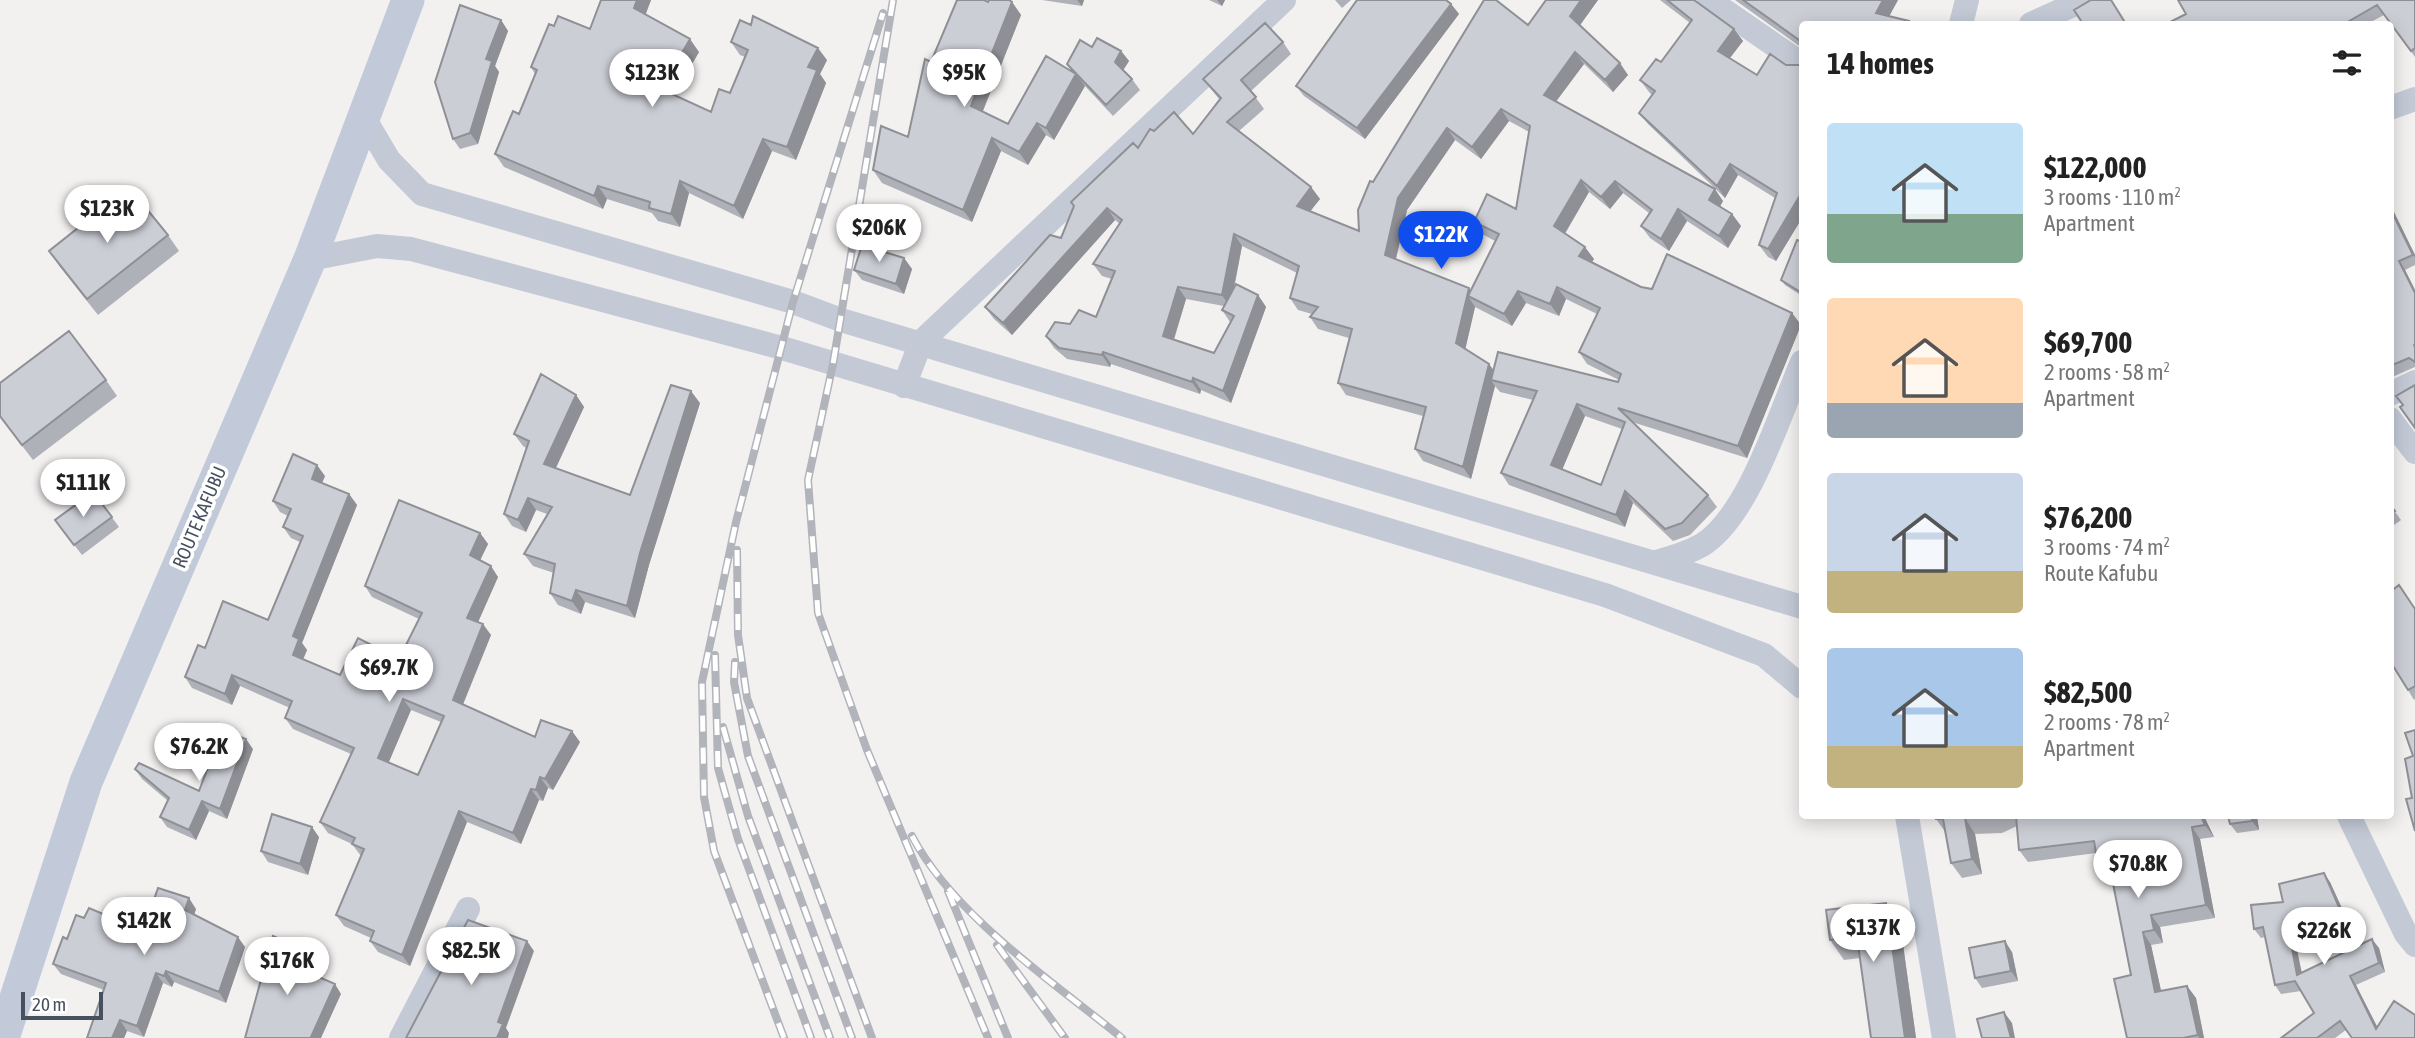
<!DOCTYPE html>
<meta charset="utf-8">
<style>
body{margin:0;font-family:"Asap Condensed",sans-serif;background:#f6f6f6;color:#222;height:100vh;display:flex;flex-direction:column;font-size:26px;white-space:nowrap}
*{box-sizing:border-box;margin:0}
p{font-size:23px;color:#767676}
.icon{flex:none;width:38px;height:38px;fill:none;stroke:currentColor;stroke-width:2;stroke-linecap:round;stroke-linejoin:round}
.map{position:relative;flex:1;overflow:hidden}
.details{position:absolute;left:1799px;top:21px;width:595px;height:798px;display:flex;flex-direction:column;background:#fff;border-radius:7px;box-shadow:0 4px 18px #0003}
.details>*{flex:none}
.scale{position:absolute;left:21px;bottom:18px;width:82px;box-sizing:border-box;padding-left:7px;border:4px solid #47505f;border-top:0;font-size:19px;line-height:24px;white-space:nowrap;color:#47505f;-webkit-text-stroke:5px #fff;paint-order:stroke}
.price{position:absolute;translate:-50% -60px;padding:0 16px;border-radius:24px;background:#fff;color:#222;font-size:23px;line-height:46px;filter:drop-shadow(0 2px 4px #0008)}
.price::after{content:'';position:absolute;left:50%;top:42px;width:21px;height:16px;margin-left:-10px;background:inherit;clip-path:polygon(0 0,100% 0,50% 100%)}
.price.active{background:#104ded;color:#fff}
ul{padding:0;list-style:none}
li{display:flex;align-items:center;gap:21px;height:175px;padding:0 28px}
li span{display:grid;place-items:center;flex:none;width:196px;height:140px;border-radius:7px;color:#555}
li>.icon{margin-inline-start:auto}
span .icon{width:84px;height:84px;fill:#fffc;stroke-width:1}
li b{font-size:30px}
h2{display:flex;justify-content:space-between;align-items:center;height:84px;padding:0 28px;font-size:30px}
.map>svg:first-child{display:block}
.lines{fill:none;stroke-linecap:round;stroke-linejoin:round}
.minor{stroke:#c3cad6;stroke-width:24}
.secondary{stroke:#c2cada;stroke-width:33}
.rail-casing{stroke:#b2b4bb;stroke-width:8}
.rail{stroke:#fff;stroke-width:5;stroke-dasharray:16;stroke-linecap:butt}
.wall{fill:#afb1b8;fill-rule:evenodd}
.shaded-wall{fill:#8f9096}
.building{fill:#ccced6;stroke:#8f9096;stroke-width:2;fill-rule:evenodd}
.labels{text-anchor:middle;stroke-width:7;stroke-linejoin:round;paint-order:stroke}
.street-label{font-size:19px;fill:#47505f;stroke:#fff}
</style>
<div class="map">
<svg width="2415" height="1038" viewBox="0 0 2415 1038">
<rect width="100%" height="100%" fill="#f3f0f0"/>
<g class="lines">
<!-- minor -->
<path class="minor" d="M1709 0 1802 64
M1961 24 1967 0
M2031 24 2084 0
M2390 108 2415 99
M363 116 389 160 422 194 793 302 841 320 1802 607
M310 259 377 246 411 249 782 348 1605 595 1764 655 1802 687
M904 386 921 342 1284 0
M2390 394 2415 382
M2390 419 2415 452
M1656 562C1671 558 1688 553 1702 545 1749 516 1780 413 1802 362
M1907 816 1944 1038
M2349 816 2406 934 2415 945
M401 1038 468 909"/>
<!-- secondary -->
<path class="secondary" d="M3 1038 86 782 310 259 408 0"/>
<!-- rail casing -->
<g class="rail-casing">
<path id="rail" d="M893 0 833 364 808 480 818 613 867 750 988 1038
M737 550 738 635 747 698 872 1038
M715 655 718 768 738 839 811 1038
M735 662 734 682 748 756 852 1038
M723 727 748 816 830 1038
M912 836C953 915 1053 982 1122 1038
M948 891 1008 1038
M997 945 1065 1038
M784 1038 714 851 704 797 702 682 736 522 793 302 883 13"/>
</g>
<!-- rail -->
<use href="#rail" class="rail"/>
</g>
<!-- wall -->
<path class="wall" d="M601 0H651L646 14 699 52 674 95 711 112 730 93 745 57 740 55 731 42 827 60 820 74 826 83 796 160 772 151 743 219 689 193 680 227 658 221 652 213 607 199 603 209 504 167 495 154 519 114 535 74 531 67 554 26 590 29Z
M1042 0H1084L1082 6Z
M1209 0H1225L1222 6Z
M1335 0H1351L1342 8Z
M1546 0H1598L1580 25 1628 75 1613 92 1584 64 1556 101 1723 201 1720 206 1732 214 1741 226 1728 248 1687 221 1669 251 1650 238 1641 226 1649 213 1623 193 1610 209 1589 192 1565 234 1594 259 1592 262 1641 287 1792 313 1801 325 1747 458 1632 422 1708 495 1717 507 1690 535 1673 541 1633 503 1625 527 1509 485 1501 473 1533 400 1500 392 1495 386 1471 479 1423 461 1415 449 1423 416 1346 395 1338 383 1349 338 1318 329 1310 317 1312 314 1298 310 1290 298 1297 273 1242 246 1234 289 1258 295 1266 307 1231 403 1201 390 1200 394 1111 364 1110 367 1067 359 1054 348 1046 336 1070 324 1096 317 1112 279 1102 276 1093 264 1120 224 1115 220 1012 335 994 319 985 307 1061 238 1154 131 1193 134 1219 99 1203 79 1283 42 1291 54 1251 91 1264 109 1239 131 1311 187 1320 199 1310 211 1359 231 1373 182 1528 25ZM1509 121 1529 132 1516 209 1474 222 1482 234 1495 241 1470 291 1396 259 1407 210 1455 140 1481 159ZM1186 299 1224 306 1222 310 1230 322 1214 353 1174 340ZM1566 299 1597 314 1579 352 1587 364 1619 380 1618 382 1494 371 1465 349 1475 307 1512 326 1526 303 1559 316ZM1585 416 1622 429 1601 485 1562 470Z
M1660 0H1695L1734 29 1743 41 1730 58 1757 75 1786 65H1801L1802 62V218L1776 261 1768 257 1759 245 1775 198 1738 175 1725 198 1648 124 1639 113 1652 95 1649 92 1640 80 1661 62 1690 23Z
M1735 0H1898L1889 16 1802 24V48Z
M2415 0V57L2384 15 2367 24H2169L2186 14Z
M988 2H1012L1021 15 983 111 1008 124 1072 71 1067 64 1092 47 1121 51 1129 61 1123 70 1132 79 1140 90 1113 116 1084 85 1085 86 1054 140 1046 135 1028 165 1001 151 972 222 882 183 873 170 908 137Z
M1451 4 1459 14 1365 139 1304 96 1296 86Z
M501 20 508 31 495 66 499 72 478 144 460 149 453 139Z
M2390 204 2415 255V265L2405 270 2415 290V367L2390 378Z
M129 212 168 235 179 251 98 315 60 267 49 251Z
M1802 242V296L1785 285 1781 280Z
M904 258 912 269 904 294 862 280 854 270Z
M106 380 117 396 33 460 0 417V383Z
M576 395 584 407 556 468 630 495 700 403 649 565 635 618 585 602 581 614 558 605 550 593 554 573 533 566 524 554 547 514 536 510 526 532 512 526 504 514 526 448 523 446 514 434Z
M325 476 322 483 349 494 357 505 302 643 307 650 303 660 340 675 399 659 419 619 372 597 365 586 480 533 488 544 480 561 498 577 478 622 491 635 463 705 535 737 580 742 553 790 548 788 543 801 539 800 521 844 467 822 410 966 378 952 370 941 371 938 344 926 336 915 361 856 352 844 328 833 320 822 351 754 293 729 285 718 290 708 240 686 232 705 192 688 185 677 205 648 268 620 300 542 291 538 283 527 288 516 280 512 273 501ZM411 710 441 722 418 775 388 763Z
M93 492 119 527 82 555 55 520Z
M2390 505 2401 520 2390 528Z
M2415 609V699L2414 700 2408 690Z
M253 749 227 819 209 811 196 840 167 827 160 817 168 801 142 779 135 769 199 791Z
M1936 816H2204L2214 837 2200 839 2215 918 2160 927 2163 943 2151 945 2161 991 2187 986 2196 998 2204 1038H2127L2131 975 2112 876 2107 877 2098 865 2096 853 2028 862 2019 850 2017 826 2002 833 1975 834 1982 874 1962 878 1951 863 1946 833 1936 819Z
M2257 816 2259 830 2237 833 2230 824Z
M319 837 308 875 268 862 261 851Z
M2330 882 2349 924 2294 936 2302 973 2379 948 2385 972 2356 985 2377 1028 2415 1038 2346 1030 2335 1038H2281L2314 1013 2301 991 2281 994 2275 985 2265 937 2261 938 2254 929 2283 902Z
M196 909 194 915 245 947 226 1003 174 982 172 987 163 983 144 1037 127 1031 124 1038H87L104 990 61 974 53 964 67 939 143 931Z
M1900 923 1916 1038H1871L1860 958 1844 960 1830 940Z
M2012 952 2018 981 1982 988 1975 978Z"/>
<!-- shaded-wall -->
<path class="shaded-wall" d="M637 0H651L643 20 634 8Z
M1077 0H1084L1082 6Z
M1217 0H1225L1222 6Z
M1581 0H1598L1578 28 1570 16Z
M1883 0H1898L1885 24 1876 13Z
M1012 2 1021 15 980 118 971 106Z
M1451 4 1459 14 1365 139 1357 128Z
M501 20 508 31 495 66 499 72 478 144 470 133 486 59Z
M1734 29 1743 41 1726 63 1718 51Z
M690 39 699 52 670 102 661 89Z
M818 48 827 60 820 74 826 83 796 160 787 147 808 67Z
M1121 51 1129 61 1122 72 1115 62Z
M1575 52 1584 64 1552 107 1544 95Z
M1620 63 1628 75 1613 92 1605 80Z
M1076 74 1085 86 1054 140 1046 128Z
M1501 109 1509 121 1481 159 1472 147Z
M1037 123 1046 135 1028 165 1019 152Z
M1447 128 1455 140 1407 210 1394 267 1385 255 1398 198Z
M992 138 1001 151 972 222 963 210Z
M763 139 772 151 743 219 734 206Z
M1730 164 1738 175 1725 198 1717 186Z
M1581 180 1589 192 1562 238 1554 226Z
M680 181 689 193 680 227 671 214Z
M1615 181 1623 193 1610 209 1601 197Z
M598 186 607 199 603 209 594 196Z
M1311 187 1320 199 1305 218 1297 206Z
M1715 189 1723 201 1717 212 1709 200Z
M1802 192V218L1776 261 1768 249Z
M2390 204 2415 255V258L2390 208Z
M1107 208 1115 220 1012 335 1003 323Z
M1678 209 1687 221 1669 251 1661 239Z
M1732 214 1741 226 1728 248 1719 236Z
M1234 234 1242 246 1230 307 1222 295Z
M1585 247 1594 259 1588 268 1579 256Z
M904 258 912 269 904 294 896 284Z
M2399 261 2405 270 2415 290V293Z
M1178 287 1186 299 1171 348 1163 336Z
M1557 287 1566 299 1559 316 1550 304Z
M1469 288 1477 300 1468 296 1475 307 1464 355 1456 343Z
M1518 291 1526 303 1512 326 1504 314Z
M1258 295 1266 307 1231 403 1223 391Z
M1792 313 1801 325 1747 458 1738 446Z
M1103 352 1111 364 1110 367 1102 355Z
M1489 364 1498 376 1491 380 1495 386 1471 479 1463 467Z
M1193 378 1201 390 1200 394 1192 382Z
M691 391 700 403 649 565 635 618 627 606 640 553Z
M576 395 584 407 552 476 544 464Z
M1577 404 1585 416 1559 477 1551 465Z
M317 465 325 476 319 490 312 479Z
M1625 491 1633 503 1625 527 1616 515Z
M349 494 357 505 302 643 307 650 300 666 293 655V636Z
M528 498 536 510 526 532 518 520Z
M480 533 488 544 477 566 470 555Z
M491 566 498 577 475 629 467 618Z
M576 590 585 602 581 614 572 601Z
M483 624 491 635 460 711 453 700Z
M232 675 240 686 232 705 225 694Z
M403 699 411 710 386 769 378 758Z
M572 731 580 742 553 790 545 779Z
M246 739 253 749 227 819 220 809Z
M540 777 548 788 543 801 536 790Z
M531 789 539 800 521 844 513 833Z
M202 801 209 811 196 840 189 830Z
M459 811 467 822 410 966 402 955Z
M2201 816H2204L2214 837 2205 825Z
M2252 816H2257L2259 830 2252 821Z
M1965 818 1975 834 1982 874 1972 859Z
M312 827 319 837 308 875 300 864Z
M2192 827 2200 839 2215 918 2206 905Z
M2324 873 2330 882 2349 924 2342 914Z
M189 898 196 909 192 921 185 910Z
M1886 903 1900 923 1916 1038H1905Z
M2151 915 2160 927 2163 943 2154 930Z
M2288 927 2294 936 2304 984 2297 975Z
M2143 932 2151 945 2164 1004 2155 992Z
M238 937 245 947 226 1003 219 992Z
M2372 939 2379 948 2385 972 2379 963Z
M527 941 534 951 506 1028 509 1033 508 1038H497L498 1022Z
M2005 941 2012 952 2018 981 2011 971Z
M298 947 304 957 297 974 291 965Z
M166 971 174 982 172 987 164 976Z
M156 973 163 983 144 1037 137 1026Z
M2350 976 2356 985 2383 1038 2376 1029Z
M335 984 341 994 321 1038H312L311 1037Z
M2187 986 2196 998 2204 1038H2199L2198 1035Z
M2004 1012 2012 1023 2015 1038H2011Z
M120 1020 127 1031 124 1038H112Z"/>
<!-- building -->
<path class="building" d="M601 0H637L634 8 690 39 661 89 711 112 719 89 730 93 748 50 731 42 740 20 751 25 753 16 818 48 808 67 817 70 787 147 763 139 734 206 680 181 671 214 649 208 650 202 598 186 594 196 495 154 513 111 519 114 537 70 531 67 549 24 554 26 558 16 590 29Z
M957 0H984L988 2 989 0H1009L1012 2 971 106 1008 124 1046 56 1076 74 1046 128 1037 123 1019 152 992 138 963 210 873 170 881 126 908 137 925 59 931 62Z
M1357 0H1446L1451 4 1357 128 1296 86Z
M1484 0H1496L1528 25 1546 0H1581L1570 16 1620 63 1605 80 1575 52 1544 95 1715 189 1709 200 1732 214 1719 236 1678 209 1661 239 1641 226 1652 210 1615 181 1601 197 1581 180 1554 226 1585 247 1579 256 1641 287 1652 289 1667 254 1792 313 1738 446 1618 408 1708 495 1682 523 1665 529 1625 491 1616 515 1501 473 1537 391 1491 380 1498 352 1618 382 1621 374 1579 352 1600 308 1557 287 1550 304 1518 291 1504 314 1468 296 1499 234 1474 222 1487 194 1516 209 1530 126 1501 109 1472 147 1447 128 1398 198 1385 255 1469 288 1456 343 1489 364 1463 467 1415 449 1426 407 1338 383 1352 329 1310 317 1318 307 1290 298 1299 266 1234 234 1222 295 1178 287 1163 336 1214 353 1234 316 1222 310 1236 284 1258 295 1223 391 1193 378 1192 382 1103 352 1102 355 1059 348 1046 336 1055 322 1070 324 1079 310 1096 317 1115 271 1093 264 1122 220 1107 208 1003 323 985 307 1050 235 1061 238 1074 206 1071 202 1133 143 1138 148 1150 129 1154 131 1174 112 1193 134 1221 98 1203 79 1265 23 1283 42 1241 80 1256 97 1227 122 1311 187 1297 206 1359 231 1358 210 1370 181 1373 182ZM1577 404 1625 422 1601 485 1551 465Z
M1667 0H1694L1734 29 1718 51 1757 75 1770 54 1786 65H1801L1802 62V192L1768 249 1759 245 1777 193 1730 164 1717 186 1639 113 1655 91 1640 80 1656 59 1661 62 1692 20Z
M1743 0H1883L1876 13 1909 21 1907 24H1802V42Z
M2091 0H2111L2126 24H2083L2074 10Z
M2178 0H2415V48L2411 51 2377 5 2344 24H2169L2168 23 2186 14Z
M460 5 501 20 486 59 492 61 470 133 453 139 435 82Z
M1097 38 1121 51 1115 62 1132 79 1106 105 1067 64 1080 40 1092 47Z
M117 197 129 212 142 203 168 235 87 299 49 251Z
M2390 208 2413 255 2399 261 2415 293V344L2414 345 2415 347V362L2409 358 2390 366Z
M1797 240 1802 242V293L1781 280Z
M862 245 904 258 896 284 854 270Z
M69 331 106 380 22 445 0 416V383Z
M541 374 576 395 544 464 630 495 671 385 691 391 640 553 627 606 576 590 572 601 550 593 555 564 524 554 552 507 528 498 518 520 504 514 529 441 514 434Z
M2415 385V428L2400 407 2403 405 2396 396Z
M293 454 317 465 312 479 349 494 293 636 299 639 293 655 340 675 358 638 399 659 422 613 365 586 399 500 480 533 470 555 491 566 467 618 483 624 453 700 535 737 541 720 572 731 545 779 540 777 536 790 531 789 513 833 459 811 402 955 370 941 374 931 336 915 364 849 352 844 355 838 320 822 354 748 285 718 292 701 232 675 225 694 185 677 198 645 205 648 223 601 268 620 303 536 283 527 291 509 273 501ZM403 699 444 716 418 775 378 758Z
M93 492 112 517 74 545 55 520Z
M2390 505 2395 511 2390 514Z
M2399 585 2415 609V686L2408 690 2390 661V592Z
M222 730 246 739 220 809 202 801 189 830 160 817 169 798 135 769 139 763 199 791Z
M2415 730V831L2406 799 2412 798 2405 759 2413 756 2405 733Z
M272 814 312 827 300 864 261 851Z
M1936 816H1997L1991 818H1965L1972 859 1951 863 1943 819H1936Z
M2016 816H2201L2205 825 2192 827 2206 905 2151 915 2154 930 2143 932 2155 992 2187 986 2198 1035 2183 1038H2127L2114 979 2131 975 2109 863 2098 865 2094 841 2019 850Z
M2228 816H2252V821L2230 824Z
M2324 873 2342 914 2288 927 2297 975 2372 939 2379 963 2350 976 2376 1029 2394 1001 2415 1015V1038H2352L2340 1021 2317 1038H2281L2314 1013 2295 981 2275 985 2263 927 2254 929 2251 905 2283 902 2279 884Z
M158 888 189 898 185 910 238 937 219 992 166 971 164 976 156 973 137 1026 120 1020 112 1038H87L106 983 53 964 63 937 67 939 76 915 84 918 89 908 143 931Z
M1886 903 1905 1038H1871L1857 937 1830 940 1826 910Z
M468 920 527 941 498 1022 503 1024 497 1038H406Z
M273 936 298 947 291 965 335 984 311 1037 314 1038H245Z
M2005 941 2011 971 1975 978 1969 948Z
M2004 1012 2011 1038H1982L1977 1019Z"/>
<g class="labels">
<!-- street labels -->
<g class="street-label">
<text transform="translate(199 517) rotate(-67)" y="7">ROUTE KAFUBU</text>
</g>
</g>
</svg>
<div class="scale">20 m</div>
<b class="price" style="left:652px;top:109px">$123K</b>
<b class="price" style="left:964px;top:109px">$95K</b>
<b class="price" style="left:107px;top:245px">$123K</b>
<b class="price" style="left:879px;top:264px">$206K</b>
<b class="price active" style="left:1441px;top:271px">$122K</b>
<b class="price" style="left:83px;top:519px">$111K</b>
<b class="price" style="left:389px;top:704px">$69.7K</b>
<b class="price" style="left:199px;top:783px">$76.2K</b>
<b class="price" style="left:2138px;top:900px">$70.8K</b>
<b class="price" style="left:144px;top:957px">$142K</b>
<b class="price" style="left:1873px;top:964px">$137K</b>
<b class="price" style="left:2324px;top:967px">$226K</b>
<b class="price" style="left:471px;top:987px">$82.5K</b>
<b class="price" style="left:287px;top:997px">$176K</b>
<section class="details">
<h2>14 homes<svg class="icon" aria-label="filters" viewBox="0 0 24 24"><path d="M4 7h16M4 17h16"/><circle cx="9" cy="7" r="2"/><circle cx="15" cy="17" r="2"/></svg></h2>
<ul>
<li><span style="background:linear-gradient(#bfe0f5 65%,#7fa58c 0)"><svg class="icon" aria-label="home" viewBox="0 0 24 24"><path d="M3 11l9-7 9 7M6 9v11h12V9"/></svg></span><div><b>$122,000</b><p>3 rooms · 110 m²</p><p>Apartment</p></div></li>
<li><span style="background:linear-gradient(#ffd9b3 75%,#9aa5b1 0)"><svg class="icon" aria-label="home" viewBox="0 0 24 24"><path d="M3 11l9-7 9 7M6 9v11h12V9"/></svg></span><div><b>$69,700</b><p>2 rooms · 58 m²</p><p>Apartment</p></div></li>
<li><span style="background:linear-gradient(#c9d6e8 70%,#c2b280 0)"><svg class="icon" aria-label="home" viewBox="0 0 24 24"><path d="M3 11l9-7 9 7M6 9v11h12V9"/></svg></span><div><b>$76,200</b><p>3 rooms · 74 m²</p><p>Route Kafubu</p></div></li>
<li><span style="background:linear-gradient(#a9c7e8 70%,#c2b280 0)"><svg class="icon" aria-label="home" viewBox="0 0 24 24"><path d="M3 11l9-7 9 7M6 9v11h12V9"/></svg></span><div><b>$82,500</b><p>2 rooms · 78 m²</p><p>Apartment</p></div></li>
</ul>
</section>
</div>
